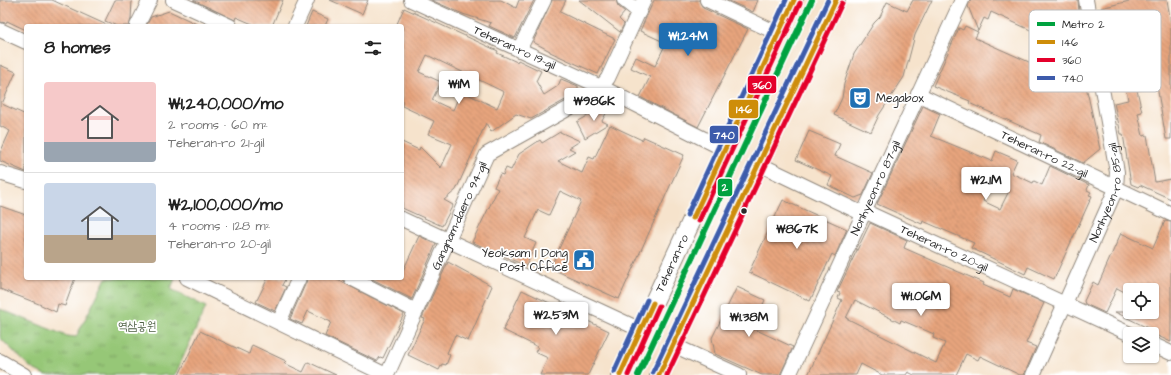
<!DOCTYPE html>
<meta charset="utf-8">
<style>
body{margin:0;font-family:"Architects Daughter","Poor Story",sans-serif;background:#f6f6f6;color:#222;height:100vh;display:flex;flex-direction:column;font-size:15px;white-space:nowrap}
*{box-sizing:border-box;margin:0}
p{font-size:13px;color:#767676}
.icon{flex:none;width:22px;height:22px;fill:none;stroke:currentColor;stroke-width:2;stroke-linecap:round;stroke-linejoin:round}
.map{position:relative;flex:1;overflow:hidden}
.side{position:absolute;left:24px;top:24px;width:380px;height:256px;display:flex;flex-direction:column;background:#fff;border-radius:4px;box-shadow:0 1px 3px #0004}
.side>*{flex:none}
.fabs{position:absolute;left:1123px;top:283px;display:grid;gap:8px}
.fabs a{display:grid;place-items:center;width:36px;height:36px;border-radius:4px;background:#fff;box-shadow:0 1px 3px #0004;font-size:20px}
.price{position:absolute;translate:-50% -34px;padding:0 9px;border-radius:4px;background:#fff;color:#222;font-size:13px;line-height:26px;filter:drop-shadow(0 1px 2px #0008)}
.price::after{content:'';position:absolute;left:50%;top:24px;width:12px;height:9px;margin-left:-6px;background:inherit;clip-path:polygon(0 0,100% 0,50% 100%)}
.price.active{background:#1f6fb2;color:#fff}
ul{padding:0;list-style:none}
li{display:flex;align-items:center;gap:12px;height:100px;padding:0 20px}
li+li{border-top:1px solid #e0e0e0}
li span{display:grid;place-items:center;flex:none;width:112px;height:80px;border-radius:4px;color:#555}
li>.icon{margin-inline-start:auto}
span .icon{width:48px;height:48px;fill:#fffc;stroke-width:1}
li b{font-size:17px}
h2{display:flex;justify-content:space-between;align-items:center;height:48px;padding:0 20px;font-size:17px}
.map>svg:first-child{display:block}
.park{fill:url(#park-tufts);stroke:#607951}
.building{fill:url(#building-back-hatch);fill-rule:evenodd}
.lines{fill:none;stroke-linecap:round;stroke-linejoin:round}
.minor-casing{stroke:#90877c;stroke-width:16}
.major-casing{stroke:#90877c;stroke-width:20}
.minor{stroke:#fff;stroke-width:14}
.major{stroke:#fff;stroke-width:18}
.bus-1-casing{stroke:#fff;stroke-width:8}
.bus-2-casing{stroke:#fff;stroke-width:8}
.bus-3-casing{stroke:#fff;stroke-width:8}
.bus-1{stroke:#ce8d09;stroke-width:5}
.bus-2{stroke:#e4002b;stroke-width:5}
.bus-3{stroke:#3d5bab;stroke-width:5}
.metro-1-casing{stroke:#fff;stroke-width:9}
.metro-1{stroke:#00a23f;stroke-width:6}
.bus-dot{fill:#2b2b2b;stroke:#fff;stroke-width:1.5}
.labels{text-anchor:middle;stroke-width:3.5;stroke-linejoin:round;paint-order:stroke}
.street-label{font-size:12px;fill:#2b2b2b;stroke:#fff}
.poi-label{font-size:12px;fill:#2b2b2b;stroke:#fff;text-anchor:start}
.park-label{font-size:12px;fill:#506246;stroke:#fff}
.key{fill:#fff;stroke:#bfbfbf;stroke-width:1}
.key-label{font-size:11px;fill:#2b2b2b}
.line-badge{stroke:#fff;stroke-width:1.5}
.badge-label{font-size:11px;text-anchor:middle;font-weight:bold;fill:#fff}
</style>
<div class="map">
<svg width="1171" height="375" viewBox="0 0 1171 375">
<defs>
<pattern id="park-tufts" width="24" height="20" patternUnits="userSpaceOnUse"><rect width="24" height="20" fill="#96c777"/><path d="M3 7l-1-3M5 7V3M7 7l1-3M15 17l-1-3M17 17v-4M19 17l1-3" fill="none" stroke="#7ba262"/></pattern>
<pattern id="building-back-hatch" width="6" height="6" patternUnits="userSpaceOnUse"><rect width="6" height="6" fill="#e7a47d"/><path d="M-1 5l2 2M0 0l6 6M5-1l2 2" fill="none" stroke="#bb8667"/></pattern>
</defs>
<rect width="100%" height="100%" fill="#fff"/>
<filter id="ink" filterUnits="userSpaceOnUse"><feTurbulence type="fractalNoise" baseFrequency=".025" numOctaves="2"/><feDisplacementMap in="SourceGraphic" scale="8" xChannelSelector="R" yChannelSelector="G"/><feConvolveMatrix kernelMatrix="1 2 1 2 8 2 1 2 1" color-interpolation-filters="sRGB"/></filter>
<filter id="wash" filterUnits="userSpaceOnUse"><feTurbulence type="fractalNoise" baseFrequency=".012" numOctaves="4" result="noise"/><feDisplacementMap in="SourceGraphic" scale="16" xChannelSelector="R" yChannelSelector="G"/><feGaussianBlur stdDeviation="0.9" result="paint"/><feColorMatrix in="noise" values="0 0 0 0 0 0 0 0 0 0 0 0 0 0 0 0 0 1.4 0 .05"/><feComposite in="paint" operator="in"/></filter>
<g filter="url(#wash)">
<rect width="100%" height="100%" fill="#f6e3cc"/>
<!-- park -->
<path class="park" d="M106 278H175L171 289 206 307 175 375H45L31 368 0 338V309L67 336 76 337Z"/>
<g id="blocks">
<!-- building -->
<path class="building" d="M0 0H52L109 26H26V30L7 21 6 23 0 22Z
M115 0H132L131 19 129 26H117L105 21Z
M193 0H283L272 26H257L236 17 235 20Z
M330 0H368L362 14Z
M431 0H501L516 8 519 0H534L515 38 489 26 491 23 463 14Z
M552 0H566L560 12 615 39 598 74 550 52V51L533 42Z
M579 0H616L618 6 625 12 619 19 624 24 620 32Z
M654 0H699L703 8 748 29 698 127 640 97 650 77 631 68 636 57 655 66 666 43 640 31Z
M727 0H758L753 12Z
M913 0H932L915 35 904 77 879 115 871 132 834 115 842 98 844 84 854 54 874 23 880 17 887 2 907 11Z
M970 0H1078L1079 12 1063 48 1036 36 1037 33 991 12 988 20 984 18 978 31 968 6Z
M1133 0H1167L1171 23V139H1166L1157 86 1137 90 1142 112 1138 113 1143 136 1147 135 1155 182 1171 179V199L1140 185 1138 187 1131 184 1123 134H1121L1114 103 1128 100 1121 61 1109 63 1106 48 1127 44 1123 24 1106 28 1101 8Z
M404 8 498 51 497 53 517 62 518 60 541 71 536 81 544 95 558 86 561 79 578 86V93L531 119 516 114 491 132 486 123 456 190 444 200 453 205 442 226 402 208V142L419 150 420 147 441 168 452 144 428 134 434 121 402 106V26H396ZM427 55 504 92 497 108 461 91 453 110 432 100 441 82 419 72Z
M169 11 201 26H146L151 17Z
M312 12 328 19 325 26H306Z
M965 26 978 32 975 38 1056 74 1057 68 1081 64 1100 149 1083 163 1039 142 1041 135 969 103 970 101 933 86 959 28 963 30Z
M0 65 16 72 2 104 26 115V172L0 161V153L10 131 0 126Z
M612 102 602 121 608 124 585 138 577 122Z
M923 106 940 114 931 136 992 161 996 151 1017 160 1011 173 1033 183 1034 181 1042 185 1050 166 1089 185 1087 190 1091 192 1089 195 1092 196 1054 279 1028 267 1025 274 971 248 974 243 923 221 922 224 877 204ZM992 183 1009 191 1000 209 983 201Z
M610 125 642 140 644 137 684 155 619 299 550 268 581 201 560 191 549 215 538 210 525 238 536 243 526 266 472 242 498 189 494 187 500 174 503 175 506 168 511 170 519 154 540 140 542 143 560 132 580 141 569 148 575 151 558 161 582 173 589 157 594 159Z
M809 131 840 144 835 156 873 173 863 195 855 198 828 185 832 176 796 160Z
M783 200 847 229 835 256 832 254 810 301 749 272Z
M0 206 26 215V278H75L65 306 58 304 56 312 39 304 0 289Z
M1165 221 1171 222V342L1149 332 1150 329 1115 312H1152V290H1130V295L1117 288 1105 313 1085 304 1084 301 1093 282 1098 285 1121 233 1153 248Z
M870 223 907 240 904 248 984 283 983 285 1010 297 1013 289 1044 303 1026 343 1036 347 1024 375H1020L980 356 978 360 966 354 956 375H914L908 372 906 375H882L861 364 856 375H808L842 300 838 298 840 293 837 292ZM855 300 900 323 901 320 934 334 933 338 945 343 936 363 846 318Z
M419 236 436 244 412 299 370 278H402V273Z
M448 262 492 286 468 341 455 335 447 353 450 355 446 365 442 364 439 370 408 355 425 319 422 318Z
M268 278H286L282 285 286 287 275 311 256 302Z
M308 278H334L404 314 383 358 380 357 377 361 325 336 331 322 308 311 302 324 290 319Z
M737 287 765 300 752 328 793 347 780 375H762L715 354 712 338Z
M522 290 609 331 588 375H540L548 358 535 352 538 347 503 330Z
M200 331 249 354 252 345 286 361 284 363 303 372 308 362 336 375H179Z"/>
</g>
</g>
<g filter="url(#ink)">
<use href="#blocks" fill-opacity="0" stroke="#90877c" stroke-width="1"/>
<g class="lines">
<!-- minor casing -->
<g class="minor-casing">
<g id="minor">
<path d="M173 0 230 26"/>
<path id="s1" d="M411 0 601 87 726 150"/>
<path d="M624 0 639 12"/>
<path d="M707 0 779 34"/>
<path d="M137 26 150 0"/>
<path d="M295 26 307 0"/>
<path d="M0 30 26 42"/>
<path d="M519 50 544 0"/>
<path id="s2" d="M918 94 1171 214"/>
<path id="s3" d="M759 164 857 211H864L1130 334"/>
<path d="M0 173 26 181"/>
<path d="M402 219 641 330"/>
<path d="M187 278 386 375"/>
<path d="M351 278 416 311"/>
<path d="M279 322 299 278"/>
<path d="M1152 344 1171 353"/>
<path d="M673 345 739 375"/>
<path d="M0 361 24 375"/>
<path id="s4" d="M387 375 487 154 589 97 601 87 608 78 644 0"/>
<path id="s5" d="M789 375 962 0"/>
<path id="s6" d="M1033 375 1116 189 1117 172 1086 0"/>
</g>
</g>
<!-- major casing -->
<g class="major-casing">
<g id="major">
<path id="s7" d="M620 375 794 0"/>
<path d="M659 375 836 0"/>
</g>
</g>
<!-- minor -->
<use href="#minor" class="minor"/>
<!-- major -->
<use href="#major" class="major"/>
<!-- bus-1 casing -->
<g class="bus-1-casing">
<path id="bus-1" d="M693 218 794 0
M620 375 653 303
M659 375 836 0"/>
</g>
<!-- bus-2 casing -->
<g class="bus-2-casing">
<path id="bus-2" d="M699 221 800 3
M628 375 659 306
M667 375 842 3"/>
</g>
<!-- bus-3 casing -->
<g class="bus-3-casing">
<path id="bus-3" d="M687 215 786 0
M614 372 647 300
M653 372 828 0"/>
</g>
<!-- bus-1 -->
<use href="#bus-1" class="bus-1"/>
<!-- bus-2 -->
<use href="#bus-2" class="bus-2"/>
<!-- bus-3 -->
<use href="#bus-3" class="bus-3"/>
<!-- metro-1 casing -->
<g class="metro-1-casing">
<path id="metro-1" d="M638 375 812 0"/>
</g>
<!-- metro-1 -->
<use href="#metro-1" class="metro-1"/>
</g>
</g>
<!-- icons -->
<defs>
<g id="theatre-square" transform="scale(1.15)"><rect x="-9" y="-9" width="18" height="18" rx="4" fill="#1f6fb2" stroke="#fff"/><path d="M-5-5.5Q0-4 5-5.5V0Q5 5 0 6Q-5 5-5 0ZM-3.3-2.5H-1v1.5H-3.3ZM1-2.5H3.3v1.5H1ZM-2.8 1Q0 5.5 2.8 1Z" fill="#fff"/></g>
<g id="civic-square" transform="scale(1.15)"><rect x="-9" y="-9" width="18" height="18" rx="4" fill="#1f6fb2" stroke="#fff"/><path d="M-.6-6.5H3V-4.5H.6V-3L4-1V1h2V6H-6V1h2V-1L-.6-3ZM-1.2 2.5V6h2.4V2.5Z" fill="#fff"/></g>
</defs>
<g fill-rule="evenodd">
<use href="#theatre-square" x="860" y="98"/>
<use href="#civic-square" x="584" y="260"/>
</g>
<!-- markers -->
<circle class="bus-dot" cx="744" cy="211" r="3.5"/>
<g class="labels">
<!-- street labels -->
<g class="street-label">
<text dy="4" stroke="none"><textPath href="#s1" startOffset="114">Teheran-ro 19-gil</textPath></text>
<text dy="4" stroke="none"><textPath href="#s2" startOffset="140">Teheran-ro 22-gil</textPath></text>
<text dy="4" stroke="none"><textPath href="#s5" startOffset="206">Nonhyeon-ro 87-gil</textPath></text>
<text dy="4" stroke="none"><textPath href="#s6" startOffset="198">Nonhyeon-ro 85-gil</textPath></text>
<text dy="4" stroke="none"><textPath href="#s4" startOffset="175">Gangnam-daero 94-gil</textPath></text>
<text dy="4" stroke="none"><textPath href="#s3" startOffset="204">Teheran-ro 20-gil</textPath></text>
<text dy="4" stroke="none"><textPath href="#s7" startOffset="123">Teheran-ro</textPath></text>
</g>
<!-- poi labels -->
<g class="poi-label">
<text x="876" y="102">Megabox</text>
<text x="568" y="257" text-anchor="end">Yeoksam 1 Dong<tspan x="568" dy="14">Post Office</tspan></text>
</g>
<!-- park labels -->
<g class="park-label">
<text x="137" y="330">역삼공원</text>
</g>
</g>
<!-- legend -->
<rect x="1029" y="10" width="132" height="82" rx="6" class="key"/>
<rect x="1037" y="22" width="18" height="4" fill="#00a23f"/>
<rect x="1037" y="40" width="18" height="4" fill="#ce8d09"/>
<rect x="1037" y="58" width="18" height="4" fill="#e4002b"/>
<rect x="1037" y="76" width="18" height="4" fill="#3d5bab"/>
<g class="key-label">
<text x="1062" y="28">Metro 2</text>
<text x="1062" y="46">146</text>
<text x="1062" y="64">360</text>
<text x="1062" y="82">740</text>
</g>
<g class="line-badge">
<rect x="747" y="75" width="30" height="19" rx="4" fill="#e4002b"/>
<rect x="728" y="99" width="31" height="20" rx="4" fill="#ce8d09"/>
<rect x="709" y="125" width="30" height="19" rx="4" fill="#3d5bab"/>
<rect x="717" y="178" width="16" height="19" rx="4" fill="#00a23f"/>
</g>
<g class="badge-label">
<text x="762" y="89">360</text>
<text x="744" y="113">146</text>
<text x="724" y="139">740</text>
<text x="725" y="191">2</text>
</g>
</svg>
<div class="fabs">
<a><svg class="icon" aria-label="locate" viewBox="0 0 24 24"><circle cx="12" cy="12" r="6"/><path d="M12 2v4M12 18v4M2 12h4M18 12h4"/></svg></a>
<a><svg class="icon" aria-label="layers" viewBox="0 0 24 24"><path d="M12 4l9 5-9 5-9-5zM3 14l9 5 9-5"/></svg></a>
</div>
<b class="price active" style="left:688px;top:57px">₩1.24M</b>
<b class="price" style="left:459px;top:105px">₩1M</b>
<b class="price" style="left:594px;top:122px">₩986K</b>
<b class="price" style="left:986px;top:201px">₩2.1M</b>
<b class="price" style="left:797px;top:250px">₩867K</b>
<b class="price" style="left:921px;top:317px">₩1.06M</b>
<b class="price" style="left:556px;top:336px">₩2.53M</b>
<b class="price" style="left:749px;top:338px">₩1.38M</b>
<section class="side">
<h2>8 homes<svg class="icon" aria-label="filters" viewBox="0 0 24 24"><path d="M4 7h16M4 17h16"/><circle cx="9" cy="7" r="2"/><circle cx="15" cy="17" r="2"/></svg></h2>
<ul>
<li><span style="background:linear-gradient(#f6c9c9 75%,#9aa5b1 0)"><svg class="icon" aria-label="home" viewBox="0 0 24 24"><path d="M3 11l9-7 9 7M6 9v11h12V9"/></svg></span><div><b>₩1,240,000/mo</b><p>2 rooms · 60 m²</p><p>Teheran-ro 21-gil</p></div></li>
<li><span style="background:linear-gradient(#c9d6e8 65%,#b9a48a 0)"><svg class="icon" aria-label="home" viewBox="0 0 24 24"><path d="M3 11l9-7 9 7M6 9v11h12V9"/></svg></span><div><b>₩2,100,000/mo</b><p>4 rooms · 128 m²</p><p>Teheran-ro 20-gil</p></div></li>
</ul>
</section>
</div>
